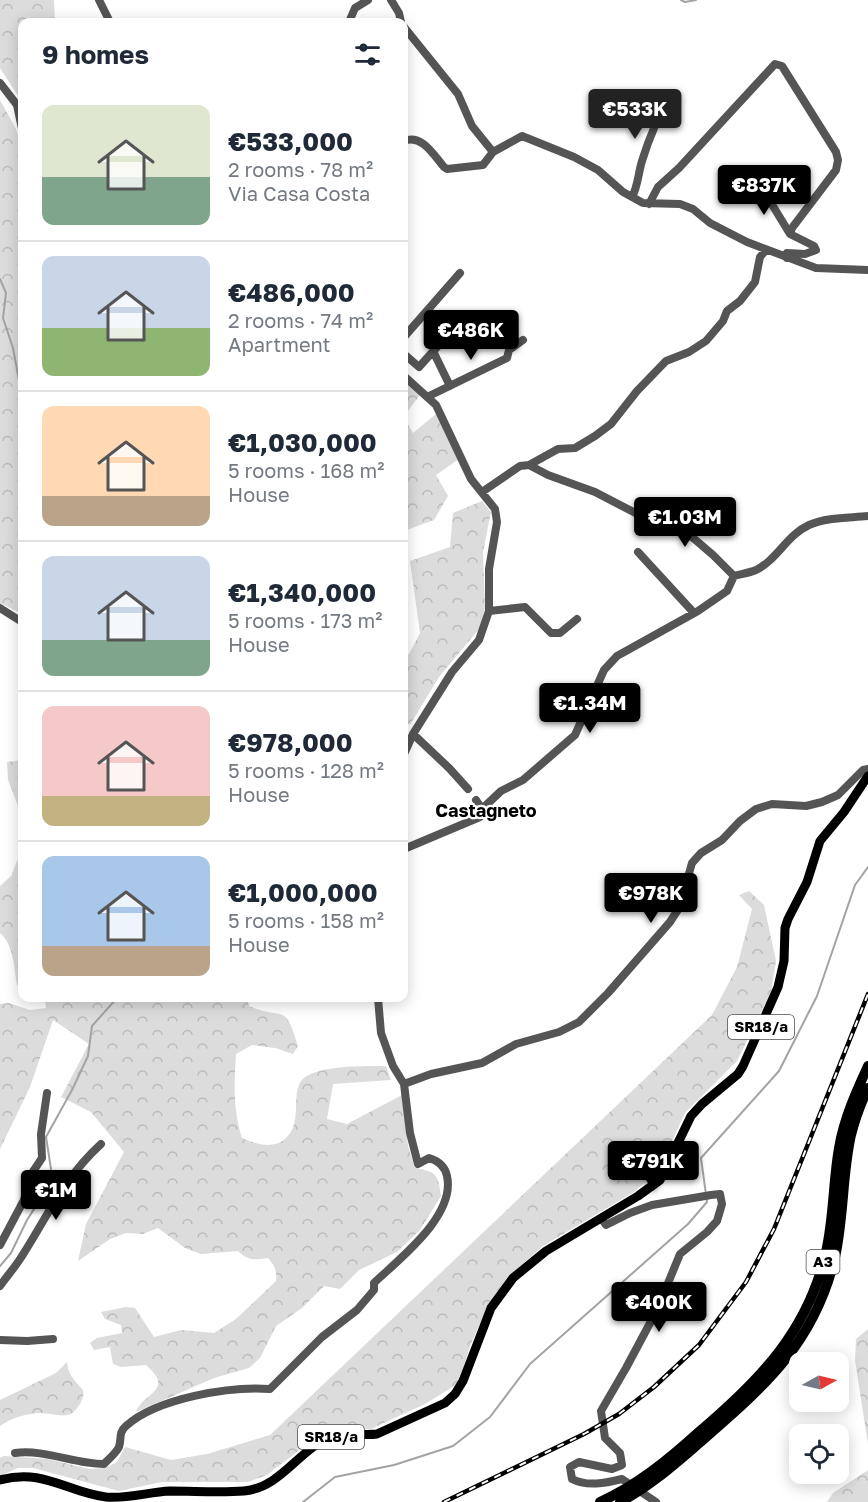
<!DOCTYPE html>
<meta charset="utf-8">
<style>
body{margin:0;font-family:"Golos Text",sans-serif;background:#f6f6f7;color:#1f2937;height:100vh;display:flex;flex-direction:column;font-size:22px;white-space:nowrap}
*{box-sizing:border-box;margin:0}
p{font-size:20px;color:#747a83}
.icon{flex:none;width:33px;height:33px;fill:none;stroke:currentColor;stroke-width:2;stroke-linecap:round;stroke-linejoin:round}
.map{position:relative;flex:1;overflow:hidden}
.sheet{position:absolute;left:18px;top:18px;width:390px;height:984px;display:flex;flex-direction:column;background:#fff;border-radius:12px;box-shadow:0 3px 15px #0003}
.sheet>*{flex:none}
.needle{width:39px;rotate:82deg}
.controls{position:absolute;left:789px;top:1352px;display:grid;gap:12px}
.controls a{display:grid;place-items:center;width:60px;height:60px;border-radius:12px;background:#fff;box-shadow:0 3px 15px #0003;font-size:30px}
.price{position:absolute;translate:-50% -51px;padding:0 14px;border-radius:6px;background:#000;color:#fff;font-size:20px;line-height:39px;filter:drop-shadow(0 2px 3px #0008)}
.price::after{content:'';position:absolute;left:50%;top:36px;width:18px;height:14px;margin-left:-9px;background:inherit;clip-path:polygon(0 0,100% 0,50% 100%)}
.price.selected{background:#222;color:#fff}
ul{padding:0;list-style:none}
li{display:flex;align-items:center;gap:18px;height:150px;padding:0 24px}
li+li{border-top:2px solid #e0e1e3}
li span{display:grid;place-items:center;flex:none;width:168px;height:120px;border-radius:12px;color:#555}
li>.icon{margin-inline-start:auto}
span .icon{width:72px;height:72px;fill:#fffc;stroke-width:1}
li b{font-size:26px}
h2{display:flex;justify-content:space-between;align-items:center;height:72px;padding:0 24px;font-size:26px}
.map>svg:first-child{display:block}
.forest{fill:url(#forest-crowns)}
.lines{fill:none;stroke-linecap:round;stroke-linejoin:round}
.stream{stroke:#a3a3a3;stroke-width:2}
.minor{stroke:#555;stroke-width:8}
.major{stroke:#000;stroke-width:9}
.highway{stroke:#000;stroke-width:10}
.rail-casing{stroke:#000;stroke-width:4.5}
.rail{stroke:#fff;stroke-width:2;stroke-dasharray:7;stroke-linecap:butt}
.labels{text-anchor:middle;stroke-width:4.5;stroke-linejoin:round;paint-order:stroke}
.shield{fill:#fff;stroke:#4c4c4c;stroke-width:1.5}
.shield-label{font-size:15px;font-weight:bold;fill:#000}
.neighbourhood-label{font-size:18px;font-weight:bold;fill:#000;stroke:#fff}
</style>
<div class="map">
<svg width="868" height="1502" viewBox="0 0 868 1502">
<defs>
<pattern id="forest-crowns" width="20" height="18" patternUnits="userSpaceOnUse" patternTransform="scale(1.5)"><rect width="20" height="18" fill="#dcdcdc"/><path d="M2 6a3 3 0 1 1 6 0M12 15a3 3 0 1 1 6 0" fill="none" stroke="#bbb"/></pattern>
</defs>
<rect width="100%" height="100%" fill="#fff"/>
<!-- forest -->
<path class="forest" d="M0 0H54L55 20 61 22H22V102L0 68Z
M0 100 16 129 22 150V614L0 603Z
M404 382 420 395 404 416Z
M436 414 459 459 436 475 448 496 434 520 404 531V418L413 433Z
M482 501 491 512 483 552 485 608 480 628 439 677 410 725 404 719V656L409 654 420 633 410 561 450 547 453 513Z
M22 760V816L8 780 7 762Z
M22 849V987L17 985C14 968 14 945 0 933V886L11 876Z
M749 891 764 905 776 961 771 992 737 1061 685 1113 657 1172 634 1192 543 1246 507 1278 489 1303 470 1346 459 1383 425 1404 371 1429 328 1428 267 1475 248 1482H162L119 1491 33 1468H18L0 1476V1458L4 1456 48 1459 89 1469 105 1468 117 1462 125 1447 171 1460 207 1454 270 1435 712 1015 737 967 752 909 739 895Z
M40 998H247L249 1006C286 1021 284 1001 298 1046L293 1054 275 1048 252 1045 236 1054C234 1085 233 1109 242 1138 256 1144 273 1150 286 1138 304 1122 289 1090 304 1078 320 1065 365 1066 386 1066L391 1080 333 1084 327 1119 347 1124 402 1095 408 1146 415 1168C437 1172 438 1174 441 1196L420 1230 397 1252 359 1270 340 1289 324 1286 302 1308 276 1326 260 1358 249 1368 214 1378 136 1412C142 1393 176 1391 146 1365L121 1367 113 1364 110 1347 94 1350 90 1343 97 1338 122 1333 121 1325 105 1319 101 1312 126 1307 135 1308 154 1337 181 1330 214 1333 236 1319 276 1281C277 1271 275 1266 268 1258 255 1260 248 1261 238 1251L201 1254 185 1248 158 1228 143 1234 126 1233 110 1239 78 1261 86 1224 124 1152 91 1112 61 1097 89 1044 53 1020 30 1087 0 1149V1004L9 1003 30 1010 46 1008 45 1002Z
M868 1329V1444L855 1361 856 1339Z
M67 1362C68 1375 75 1381 83 1390 84 1398 82 1401 77 1408 69 1421 54 1413 41 1413 28 1413 11 1418 0 1426V1400L56 1373Z
M868 1470V1502H827L833 1493Z"/>
<g class="lines">
<!-- stream -->
<path class="stream" d="M681 0 685 2 696 0
M0 279 6 293 3 318 13 348 22 397
M0 1266 11 1253 27 1220 45 1192 51 1169 46 1137 72 1090 88 1056 92 1026 117 998
M303 1502 335 1477 394 1465 453 1446 490 1417 530 1364 688 1224 707 1202 701 1158 779 1071 817 996 855 885 868 867"/>
<!-- minor -->
<path class="minor" d="M99 0 110 22
M391 0 399 13 401 22
M349 22 355 8 368 0
M404 27 458 94 472 126 493 152
M0 83 17 105 22 129
M404 141C422 134 433 154 444 167L447 169 483 165 493 152 522 136 574 157 598 170 623 192 643 203 680 204 693 209 710 223 747 242 816 268 868 270
M757 180 790 234
M632 197C638 186 638 174 642 161 649 138 658 117 670 97
M649 204 658 187 679 168 775 64 782 66 836 152 838 160 836 170 792 228 790 234 814 246 816 250 805 254 787 253V258
M404 337 460 273
M433 351 450 386
M404 354 419 367 456 326
M404 376 436 405 471 479 495 509 497 522 489 569V611L479 640 452 672 413 734 404 754
M427 397 507 358 509 350 523 340
M529 465 558 449 575 448 595 436 611 424 637 391 666 361 689 352 706 341 723 321 727 311 740 301 755 282 760 257 766 250
M482 492 520 466 529 465 548 475 595 492 647 519 692 537 713 555 734 576C741 574 749 573 756 570 777 560 787 535 809 525 827 517 849 518 868 516
M638 552 694 613
M0 608 22 622
M489 611 525 607 551 633H560L577 619
M413 734 449 768 468 789
M476 800 482 809
M404 849 480 817 482 809 501 791 523 780 575 735 604 670 617 656 698 611 727 591 734 576
M404 1084 431 1074 482 1063 516 1044 559 1032 579 1022 608 993 670 922 679 908 692 863 701 853 722 840 740 821 756 809 772 804 806 806 822 802 838 795 863 770 868 769
M601 1218 606 1225 630 1213 652 1205 711 1195 720 1194 722 1204 717 1221 707 1232 680 1254 657 1310 626 1368 601 1411 605 1438 620 1453 622 1465 612 1469 579 1462 570 1467 572 1479C587 1487 606 1483 622 1479L656 1502
M0 1245 24 1200 32 1173 42 1158 41 1134 47 1093
M0 1286C7 1276 16 1266 22 1256 49 1214 63 1179 101 1144
M0 1340 27 1341 53 1339
M15 1453C45 1449 74 1464 104 1464 109 1459 116 1453 119 1447 122 1438 118 1433 126 1426 157 1398 230 1386 270 1389L322 1337 357 1310 374 1290V1283C399 1259 456 1216 447 1176 445 1166 439 1161 429 1158L418 1164 410 1133 404 1084 393 1066 381 1033 378 998"/>
<!-- major -->
<path class="major" d="M0 1480C44 1468 66 1492 106 1497 127 1499 149 1492 170 1491 195 1491 219 1493 244 1491 279 1488 297 1453 327 1438 342 1431 361 1436 377 1434L445 1403 455 1394 463 1381 491 1308 513 1278 546 1251 638 1196 660 1180 691 1116 702 1104 738 1074 743 1066 778 987 784 961 785 928 788 919 807 882 820 841 844 812 868 776"/>
<!-- highway -->
<path class="highway" d="M600 1502C638 1485 669 1459 700 1431 760 1380 808 1331 826 1252 834 1217 833 1182 839 1148 844 1119 856 1092 868 1066
M620 1502C651 1486 677 1462 704 1439 766 1385 815 1342 835 1257 844 1217 842 1175 851 1135 855 1119 861 1103 868 1088"/>
<!-- rail casing -->
<g class="rail-casing">
<path id="rail" d="M444 1502 584 1434 619 1414 654 1387 699 1345 746 1282 774 1229 868 994"/>
</g>
<!-- rail -->
<use href="#rail" class="rail"/>
</g>
<g class="labels">
<!-- shield labels -->
<g class="shield">
<rect x="728" y="1015" width="66" height="24" rx="4.5"/>
<rect x="806.5" y="1250" width="33" height="24" rx="4.5"/>
<rect x="298" y="1425" width="66" height="24" rx="4.5"/>
</g>
<g class="shield-label">
<text x="761" y="1032">SR18/a</text>
<text x="823" y="1267">A3</text>
<text x="331" y="1442">SR18/a</text>
</g>
<!-- neighbourhood labels -->
<g class="neighbourhood-label">
<text x="486" y="817">Castagneto</text>
</g>
</g>
</svg>
<div class="controls">
<a><svg class="needle" viewBox="-14 -14 28 28"><path d="M0-13l5 13h-10z" fill="#e53935"/><path d="M0 13l5-13h-10z" fill="#747a83"/></svg></a>
<a><svg class="icon" aria-label="locate" viewBox="0 0 24 24"><circle cx="12" cy="12" r="6"/><path d="M12 2v4M12 18v4M2 12h4M18 12h4"/></svg></a>
</div>
<b class="price selected" style="left:635px;top:140px">€533K</b>
<b class="price" style="left:764px;top:216px">€837K</b>
<b class="price" style="left:471px;top:361px">€486K</b>
<b class="price" style="left:685px;top:548px">€1.03M</b>
<b class="price" style="left:590px;top:734px">€1.34M</b>
<b class="price" style="left:651px;top:924px">€978K</b>
<b class="price" style="left:653px;top:1192px">€791K</b>
<b class="price" style="left:56px;top:1221px">€1M</b>
<b class="price" style="left:659px;top:1333px">€400K</b>
<section class="sheet">
<h2>9 homes<svg class="icon" aria-label="filters" viewBox="0 0 24 24"><path d="M4 7h16M4 17h16"/><circle cx="9" cy="7" r="2"/><circle cx="15" cy="17" r="2"/></svg></h2>
<ul>
<li><span style="background:linear-gradient(#dfe7d0 60%,#7fa58c 0)"><svg class="icon" aria-label="home" viewBox="0 0 24 24"><path d="M3 11l9-7 9 7M6 9v11h12V9"/></svg></span><div><b>€533,000</b><p>2 rooms · 78 m²</p><p>Via Casa Costa</p></div></li>
<li><span style="background:linear-gradient(#c9d6e8 60%,#8fb573 0)"><svg class="icon" aria-label="home" viewBox="0 0 24 24"><path d="M3 11l9-7 9 7M6 9v11h12V9"/></svg></span><div><b>€486,000</b><p>2 rooms · 74 m²</p><p>Apartment</p></div></li>
<li><span style="background:linear-gradient(#ffd9b3 75%,#b9a48a 0)"><svg class="icon" aria-label="home" viewBox="0 0 24 24"><path d="M3 11l9-7 9 7M6 9v11h12V9"/></svg></span><div><b>€1,030,000</b><p>5 rooms · 168 m²</p><p>House</p></div></li>
<li><span style="background:linear-gradient(#c9d6e8 70%,#7fa58c 0)"><svg class="icon" aria-label="home" viewBox="0 0 24 24"><path d="M3 11l9-7 9 7M6 9v11h12V9"/></svg></span><div><b>€1,340,000</b><p>5 rooms · 173 m²</p><p>House</p></div></li>
<li><span style="background:linear-gradient(#f6c9c9 75%,#c2b280 0)"><svg class="icon" aria-label="home" viewBox="0 0 24 24"><path d="M3 11l9-7 9 7M6 9v11h12V9"/></svg></span><div><b>€978,000</b><p>5 rooms · 128 m²</p><p>House</p></div></li>
<li><span style="background:linear-gradient(#a9c7e8 75%,#b9a48a 0)"><svg class="icon" aria-label="home" viewBox="0 0 24 24"><path d="M3 11l9-7 9 7M6 9v11h12V9"/></svg></span><div><b>€1,000,000</b><p>5 rooms · 158 m²</p><p>House</p></div></li>
</ul>
</section>
</div>
